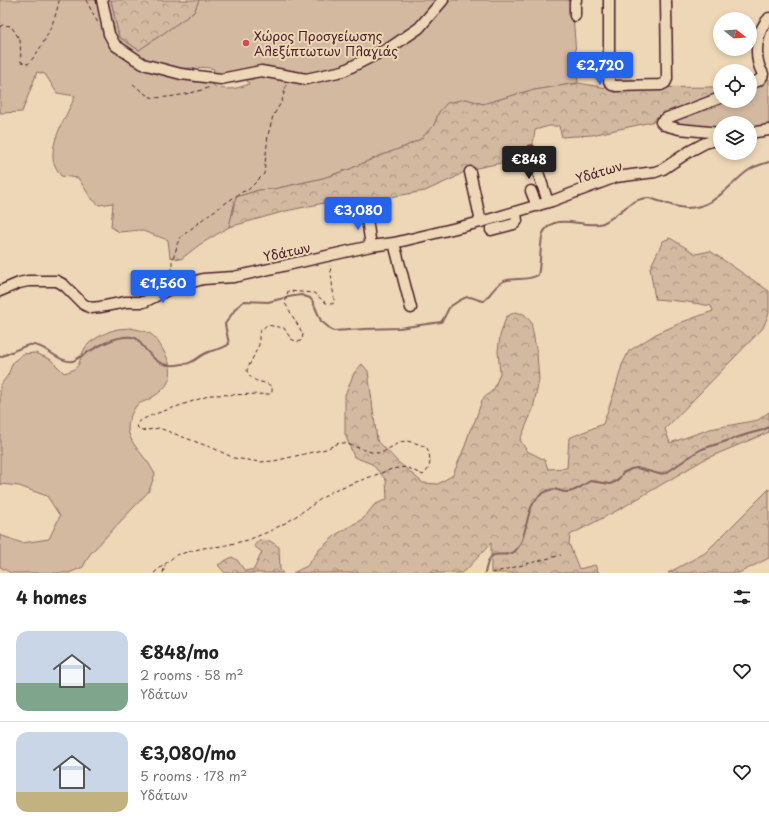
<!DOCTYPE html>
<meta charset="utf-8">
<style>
body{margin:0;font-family:"Playpen Sans",sans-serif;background:#f2f2f2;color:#222;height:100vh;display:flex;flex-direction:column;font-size:15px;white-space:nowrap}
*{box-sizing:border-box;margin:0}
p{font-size:13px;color:#767676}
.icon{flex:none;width:22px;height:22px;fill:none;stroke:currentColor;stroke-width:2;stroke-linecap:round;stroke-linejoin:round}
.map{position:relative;height:573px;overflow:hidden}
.side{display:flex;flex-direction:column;background:#fff;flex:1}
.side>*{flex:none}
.needle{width:26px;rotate:107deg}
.fabs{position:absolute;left:713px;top:12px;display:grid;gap:8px}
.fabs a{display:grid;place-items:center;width:44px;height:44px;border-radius:50%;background:#fff;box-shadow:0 2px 6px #0003;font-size:20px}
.price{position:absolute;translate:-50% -34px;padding:0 9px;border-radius:4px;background:#2563eb;color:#fff;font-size:13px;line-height:26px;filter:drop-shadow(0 1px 2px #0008)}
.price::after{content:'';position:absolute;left:50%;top:24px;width:12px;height:9px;margin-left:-6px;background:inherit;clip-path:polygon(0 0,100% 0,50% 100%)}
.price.active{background:#222;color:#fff}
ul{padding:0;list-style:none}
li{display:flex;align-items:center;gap:12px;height:100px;padding:0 16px}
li+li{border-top:1px solid #e0e0e0}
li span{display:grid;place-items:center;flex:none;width:112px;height:80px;border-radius:12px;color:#555}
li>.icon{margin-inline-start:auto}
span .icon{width:48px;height:48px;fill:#fffc;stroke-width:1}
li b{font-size:17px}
h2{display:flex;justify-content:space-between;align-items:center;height:48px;padding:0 16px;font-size:17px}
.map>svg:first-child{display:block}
.green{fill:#d2b9a0;stroke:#8e6c66}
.forest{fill:url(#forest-crowns);stroke:#8e6c66}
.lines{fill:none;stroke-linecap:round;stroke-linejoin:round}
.stream{stroke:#86635f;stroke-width:2}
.minor-casing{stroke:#4a1f2b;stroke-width:13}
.path{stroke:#4a1f2b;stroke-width:1;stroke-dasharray:4 3;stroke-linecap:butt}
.minor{stroke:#edd7b6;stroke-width:10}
.poi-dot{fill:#d1495b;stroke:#edd7b6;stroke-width:1.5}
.labels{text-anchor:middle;stroke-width:4;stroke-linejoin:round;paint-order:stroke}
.poi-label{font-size:13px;fill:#4a1f2b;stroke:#edd7b6;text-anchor:start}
.street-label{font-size:13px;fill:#4a1f2b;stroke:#edd7b6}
</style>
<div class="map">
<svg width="769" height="573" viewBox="0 0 769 573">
<defs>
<pattern id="forest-crowns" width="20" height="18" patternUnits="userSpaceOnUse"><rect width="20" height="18" fill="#d2b9a0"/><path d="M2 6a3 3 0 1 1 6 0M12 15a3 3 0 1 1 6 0" fill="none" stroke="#ac9683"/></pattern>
</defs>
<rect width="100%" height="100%" fill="#edd7b6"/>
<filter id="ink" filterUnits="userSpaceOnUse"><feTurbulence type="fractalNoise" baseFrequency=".025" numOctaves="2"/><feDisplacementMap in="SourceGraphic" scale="8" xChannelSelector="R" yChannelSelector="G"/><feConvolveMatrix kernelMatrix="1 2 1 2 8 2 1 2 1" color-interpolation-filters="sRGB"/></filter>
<g filter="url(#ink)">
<!-- green -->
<path class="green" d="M0 0H111L119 37 139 50 194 12 199 0H438C431 11 422 21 412 29 389 48 341 73 312 74 305 75 298 74 291 73 280 71 269 67 258 68 246 69 223 80 213 73L214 69 210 68C197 66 184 70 170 68 150 64 135 51 117 43V50L142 67 155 71 183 77 208 80 213 82 214 86C227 91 237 89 249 84L245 77 268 75 279 77 289 80 309 81 327 79 345 74 393 50 415 37 431 21 448 0H572L578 83 528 91 483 104 466 99 448 103 439 112 434 125 421 139 404 147 377 157 350 169 323 178 274 189 259 190 236 197 229 227 199 245 181 259 170 257 168 240 140 230 119 232 111 227 113 203 99 205 91 198 78 178 61 176C58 171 53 164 53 158 52 136 67 116 75 96L57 93 45 74 37 72 22 112 0 113Z
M765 78 769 79V126L750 129V123H720V130L678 126 671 122 720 101H750V86Z
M130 328C150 332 153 332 163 350 176 371 172 386 151 398 147 401 141 402 137 405 134 408 130 417 129 421 124 438 141 452 149 464 151 467 153 471 155 474L149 491 90 554 83 567 69 573H11L0 567V535L22 543 49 539 60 516 47 496 19 486 0 484V386L8 375 13 362 23 354 35 353 50 359 64 373C83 368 77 362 85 348 89 341 106 332 114 330 119 328 125 329 130 328Z"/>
<!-- forest -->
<path class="forest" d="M111 0H199L194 12 139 50 119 37Z
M578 83 607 88 720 87V95L661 117 656 121 592 135 562 137 559 126H549L535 130 533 145 501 163 467 170 454 178 425 191 373 200 359 202 347 199 324 203 286 211 229 227 236 197 259 190 274 189 323 178 350 169 377 157 404 147 421 139 434 125 439 112 447 103 466 99 483 104 528 91Z
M670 238 696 254 710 251 769 291V313L763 328 665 429 670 443 710 429 758 420 769 412V432L705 459 620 509 570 535 569 544 579 569 595 565 599 573H491V543L467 569 461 573H293L307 566 319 550 337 534 364 518 374 505 387 499 386 480 372 464 354 457 345 434V395L354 373 362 364 368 371 377 440 398 462 423 483 438 484 453 475 465 446 470 430 475 421 482 400 494 389 500 373 498 351 500 336 506 317 515 312 524 314 531 322 537 354 539 380 533 409 520 440 527 451 545 460 548 469 567 468 569 438 603 424 614 393 622 365 629 351 656 334 685 321 713 311 711 306 688 302 655 299 650 268 663 241Z
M769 489V558L739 573H668L705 553Z
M259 540 270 541 279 547 280 570 283 573H225L218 565 232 557 237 560 245 571 254 569 262 552 254 546Z"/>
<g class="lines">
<!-- stream -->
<path class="stream" d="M0 357C6 355 25 345 29 345 45 343 57 363 73 361 89 352 112 335 132 337 137 337 139 341 141 344 153 359 161 369 182 364 184 364 188 364 191 362 196 360 201 355 206 353 214 349 222 350 229 344L225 324 236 308 244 301 268 302 288 297 301 295 310 298 313 302 321 321 333 331 365 329 399 328 441 322C445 318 446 313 449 308 452 305 465 296 469 297 474 297 478 301 484 301 490 295 495 286 502 282 513 276 526 282 538 275 541 265 540 239 543 233 555 210 586 230 603 223 619 216 630 198 649 198 661 201 675 208 687 208 715 208 729 184 749 170 755 166 762 164 769 162
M485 573C486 569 487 562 490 558 495 550 507 559 515 551 530 536 523 506 542 494 557 484 557 493 568 492 577 491 583 485 590 481L610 484 617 481 623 473 631 469 637 468 659 474 666 473 695 453 702 449 748 434 763 430 769 427"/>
<!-- minor casing -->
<g class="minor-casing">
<path id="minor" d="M102 0 109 34 115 45 143 64 181 74 221 79 261 71 306 79 343 71 391 47 419 28 443 0
M609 0V81L612 85 616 86 661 85 665 83 667 79 666 0
M575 16V3L576 0
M750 84C756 82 762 80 763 74 753 58 756 31 769 18
M720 98 667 118 661 122 664 125 679 129 720 133
M750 133 769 130
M531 151 548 202
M521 165 534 161
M470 172 481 222
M531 191 537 206
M366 212 371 246
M491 230 514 224 517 221 516 212
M394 243 411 308
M0 291 19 283 28 281H57L64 285 83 304 91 308 100 307 126 302H144L172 288 203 279 234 277 371 246 394 243 481 222 552 201 616 177 655 172 663 169 690 151 705 143 720 139"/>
</g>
<!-- path -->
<path class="path" d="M86 0 98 23
M0 27 2 25 11 26 20 40 21 62 28 64C42 49 56 21 59 0
M133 84C138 88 145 95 151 97 160 100 203 92 211 86
M172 279V261L176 250 177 244 181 237 208 215 242 192 248 190 264 174 268 135 273 116 282 101 286 85
M154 573 176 555 203 548 222 546 248 540 268 532 289 521 334 490 392 469 406 467 423 475C432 468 431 457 427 448L419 444 407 441 400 442 383 452 378 453 371 452 344 443H339L326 449 274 461 260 462 234 458 215 449 159 428 142 431 138 428 137 425 139 421 152 415 211 395 271 394C276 384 264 383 257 381 254 380 251 377 248 375L247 370 259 345V333L261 330 267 325 284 328 291 339 298 342 302 340 303 334 285 303 288 291 314 293 326 303 332 304 334 303V299L330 265
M163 573 165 565
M492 573 561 555"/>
<!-- minor -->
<use href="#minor" class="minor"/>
</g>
</g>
<!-- markers -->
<circle class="poi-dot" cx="246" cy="43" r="4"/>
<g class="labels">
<!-- poi labels -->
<g class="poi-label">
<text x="254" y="41">Χώρος Προσγείωσης<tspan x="254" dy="15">Αλεξίπτωτων Πλαγιάς</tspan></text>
</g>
<!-- street labels -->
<g class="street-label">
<text transform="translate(599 172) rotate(-17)" y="5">Υδάτων</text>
<text transform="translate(287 252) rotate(-12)" y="5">Υδάτων</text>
</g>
</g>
</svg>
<div class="fabs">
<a><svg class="needle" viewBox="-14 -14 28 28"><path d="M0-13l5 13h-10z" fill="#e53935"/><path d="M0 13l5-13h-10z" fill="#767676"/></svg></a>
<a><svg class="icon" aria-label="locate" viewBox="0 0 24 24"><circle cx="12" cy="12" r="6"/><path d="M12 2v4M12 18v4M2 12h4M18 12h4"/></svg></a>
<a><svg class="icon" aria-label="layers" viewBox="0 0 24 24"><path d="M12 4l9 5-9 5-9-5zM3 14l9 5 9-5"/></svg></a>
</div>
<b class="price" style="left:600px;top:86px">€2,720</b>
<b class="price active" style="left:529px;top:180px">€848</b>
<b class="price" style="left:358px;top:231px">€3,080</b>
<b class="price" style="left:163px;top:304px">€1,560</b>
</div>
<section class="side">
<h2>4 homes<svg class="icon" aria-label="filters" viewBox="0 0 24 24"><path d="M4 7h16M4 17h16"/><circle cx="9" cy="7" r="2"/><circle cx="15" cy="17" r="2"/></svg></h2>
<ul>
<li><span style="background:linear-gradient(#c9d6e8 65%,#7fa58c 0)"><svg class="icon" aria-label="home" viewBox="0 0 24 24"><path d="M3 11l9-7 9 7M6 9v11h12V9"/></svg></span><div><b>€848/mo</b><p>2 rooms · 58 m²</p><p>Υδάτων</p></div><svg class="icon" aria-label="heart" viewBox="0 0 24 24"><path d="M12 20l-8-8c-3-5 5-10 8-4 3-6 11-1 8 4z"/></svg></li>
<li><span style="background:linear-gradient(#c9d6e8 75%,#c2b280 0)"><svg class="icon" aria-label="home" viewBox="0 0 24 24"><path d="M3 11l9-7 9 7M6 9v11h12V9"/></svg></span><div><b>€3,080/mo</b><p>5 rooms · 178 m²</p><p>Υδάτων</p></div><svg class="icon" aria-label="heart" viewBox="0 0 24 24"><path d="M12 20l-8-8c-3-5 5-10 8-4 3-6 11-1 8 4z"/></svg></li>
</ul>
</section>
